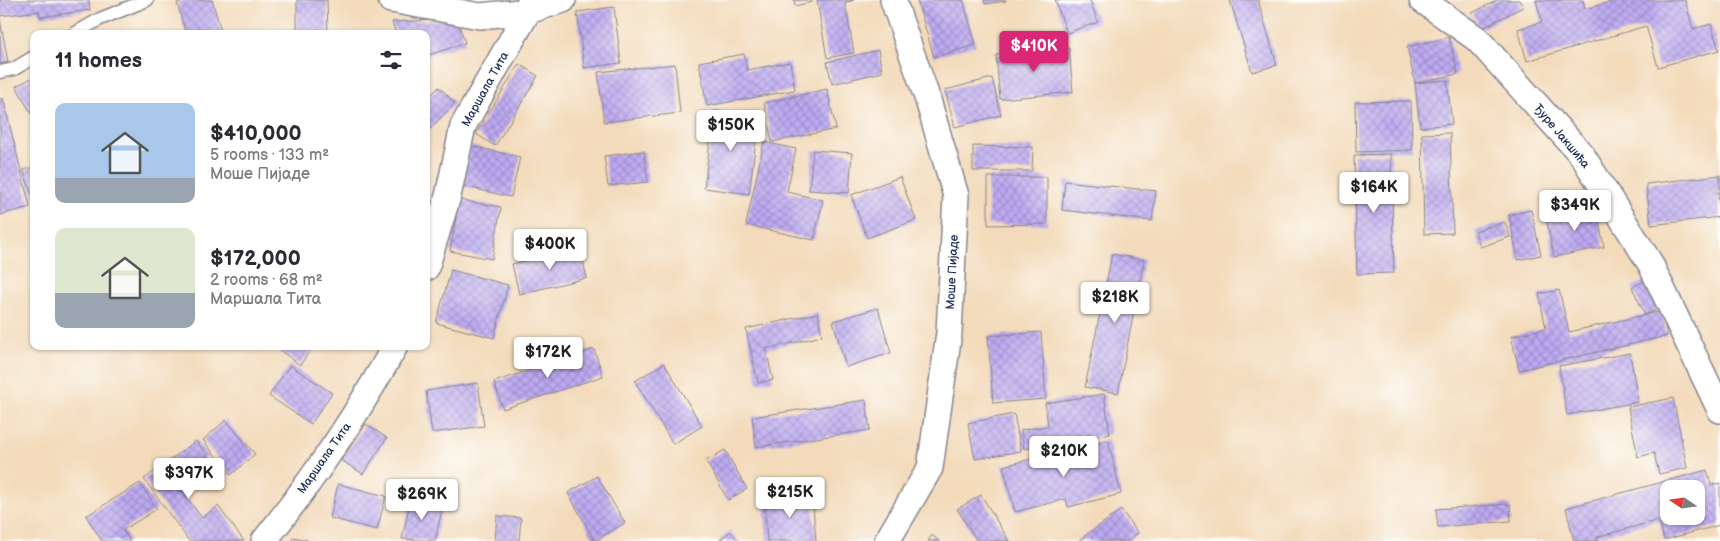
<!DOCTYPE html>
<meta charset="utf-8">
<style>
body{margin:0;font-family:"Balsamiq Sans",sans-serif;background:#f7f7f7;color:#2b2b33;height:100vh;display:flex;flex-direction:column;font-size:19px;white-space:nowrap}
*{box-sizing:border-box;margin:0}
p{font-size:16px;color:#7c7c81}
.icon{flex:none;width:28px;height:28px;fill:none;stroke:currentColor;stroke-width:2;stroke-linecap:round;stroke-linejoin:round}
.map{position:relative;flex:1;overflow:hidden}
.side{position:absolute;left:30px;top:30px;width:400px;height:320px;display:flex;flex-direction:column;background:#fff;border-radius:10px;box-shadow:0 1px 4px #0004}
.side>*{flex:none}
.needle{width:32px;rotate:283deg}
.buttons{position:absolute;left:1660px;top:480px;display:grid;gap:10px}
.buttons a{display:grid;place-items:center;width:45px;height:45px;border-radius:10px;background:#fff;box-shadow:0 1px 4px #0004;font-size:25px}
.price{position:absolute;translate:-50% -42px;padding:0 11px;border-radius:5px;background:#fff;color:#222;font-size:16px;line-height:32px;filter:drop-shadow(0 1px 2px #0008)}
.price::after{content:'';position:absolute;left:50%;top:30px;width:15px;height:11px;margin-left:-8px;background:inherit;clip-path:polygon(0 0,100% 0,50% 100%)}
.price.selected{background:#db2777;color:#fff}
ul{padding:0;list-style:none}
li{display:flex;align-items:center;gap:15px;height:125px;padding:0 25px}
li span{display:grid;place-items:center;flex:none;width:140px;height:100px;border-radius:10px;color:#555}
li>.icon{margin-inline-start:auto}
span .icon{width:60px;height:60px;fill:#fffc;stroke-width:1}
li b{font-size:21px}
h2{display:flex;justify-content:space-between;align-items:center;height:60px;padding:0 25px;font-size:21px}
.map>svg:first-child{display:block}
.building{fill:url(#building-cross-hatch);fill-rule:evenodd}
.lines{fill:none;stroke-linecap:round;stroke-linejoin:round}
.service-casing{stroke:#87848c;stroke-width:15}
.minor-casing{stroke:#87848c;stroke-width:28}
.service{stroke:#fff;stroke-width:12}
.minor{stroke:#fff;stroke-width:25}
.labels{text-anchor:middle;stroke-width:4;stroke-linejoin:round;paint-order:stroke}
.street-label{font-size:12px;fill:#1b2f5e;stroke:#fdfcf7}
</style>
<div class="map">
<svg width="1720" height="541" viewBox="0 0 1720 541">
<defs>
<pattern id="building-cross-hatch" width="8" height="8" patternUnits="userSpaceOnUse" patternTransform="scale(1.25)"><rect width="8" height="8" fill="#beaaf2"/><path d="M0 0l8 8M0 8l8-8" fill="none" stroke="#9a8bc7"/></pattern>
</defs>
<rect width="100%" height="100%" fill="#fdfcf7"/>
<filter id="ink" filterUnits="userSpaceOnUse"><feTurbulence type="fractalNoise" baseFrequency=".02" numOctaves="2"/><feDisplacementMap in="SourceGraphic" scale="10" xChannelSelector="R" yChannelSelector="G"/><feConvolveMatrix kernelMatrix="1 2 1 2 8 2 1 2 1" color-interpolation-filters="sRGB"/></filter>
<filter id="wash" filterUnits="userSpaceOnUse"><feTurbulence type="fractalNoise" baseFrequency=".0096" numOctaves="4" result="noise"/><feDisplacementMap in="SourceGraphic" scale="20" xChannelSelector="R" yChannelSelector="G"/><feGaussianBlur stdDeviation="1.12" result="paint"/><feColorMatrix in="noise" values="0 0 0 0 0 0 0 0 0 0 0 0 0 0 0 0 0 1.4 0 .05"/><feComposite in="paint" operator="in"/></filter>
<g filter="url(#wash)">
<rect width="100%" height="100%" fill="#f3daba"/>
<g id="blocks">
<!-- building -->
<path class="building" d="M0 0H89L90 10 40 17 39 11 0 16Z
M187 0H212L222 34H186L177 3Z
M297 0H327L328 34H297Z
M794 0H811L812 2 795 6Z
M817 0H854L845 3 854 53 827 58Z
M917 0H963L976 45 934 57Z
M984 0H1006V1L985 4Z
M1055 0H1090L1098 22 1067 33Z
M1230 0H1258L1277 65 1252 72Z
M1498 0H1519L1523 7 1480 29 1472 13Z
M1536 0H1583L1585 9 1618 0H1685L1693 29 1711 24 1719 50 1658 67 1646 26 1527 61 1518 29 1542 22Z
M614 7 621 63 584 68 577 12Z
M0 19 8 62 0 64Z
M457 19 465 43 426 56V34H396L392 22Z
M1449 37 1458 74 1415 83 1407 47Z
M1069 48 1073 92 1000 99 996 55Z
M878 50 882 72 832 84 827 62Z
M744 54 747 70 790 62 795 90 707 106 699 62Z
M519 64 538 76 495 146 476 134Z
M675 64 680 113 604 122 598 72Z
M34 77V119L16 86Z
M992 78 1001 115 955 127 945 90Z
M1447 80 1452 124 1420 127 1415 83Z
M439 87 455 103 426 133V100Z
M827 89 836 129 772 142 764 103Z
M3 98 30 207 0 215V99Z
M1411 101 1412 150 1356 152 1355 102Z
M714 111 759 117 749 194 704 188Z
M1450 133 1453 233 1424 234 1422 134Z
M764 142 796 149 787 192 823 200 814 240 746 225Z
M471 146 520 157 511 197 462 186Z
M973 146 1033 147 1032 171H973Z
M813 150 852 153 849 193 809 190Z
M644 151 648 182 608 186 604 156Z
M1391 154 1394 273 1357 274 1354 155Z
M34 167V200L23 170Z
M1720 175V192H1718L1720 217 1651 225 1646 184Z
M900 177 916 220 867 238 851 195Z
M988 177H1047V224L988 225Z
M1065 181 1156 191 1152 221 1062 210Z
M459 200 501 207 492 259 450 251Z
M1596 207 1604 247 1554 257 1546 217Z
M1531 210 1541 255 1518 260 1509 215Z
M1505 222 1510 237 1480 247 1475 231Z
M580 248 587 278 519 294 512 264Z
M1112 254 1144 260 1118 393 1085 387Z
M451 270 508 285 494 338 436 323Z
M1648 279 1662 307 1645 315 1632 287Z
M1559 290 1569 332 1662 311 1667 336 1519 370 1511 336 1546 328 1539 294Z
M878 308 891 353 846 367 833 321Z
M818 313 822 336 766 349 773 380 758 383 746 329Z
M1041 332 1046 399 993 403 988 336Z
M274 346H313L300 365Z
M594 349 603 376 503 409 494 382Z
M1630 353 1638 402 1567 415 1559 366Z
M664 363 702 426 673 444 635 381Z
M290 365 332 393 311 424 269 396Z
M478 383 484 426 432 433 426 391Z
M1104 394 1110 434 1024 449 1021 430 1048 426 1045 403Z
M1673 398 1687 468 1659 474 1654 453 1638 457 1628 407Z
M866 400 870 430 756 447 752 417Z
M1014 414 1021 451 975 459 968 423Z
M226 420 255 454 231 475 203 440Z
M366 424 387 438 363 474 341 460Z
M1108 440 1121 494 1068 507 1066 499 1015 512 1003 466Z
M196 441 208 456 174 481 202 518 218 506 244 541H189L144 479Z
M725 450 747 489 728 500 706 461Z
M1707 470 1711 485 1720 483V525L1664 540 1659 520 1597 537 1598 541H1574L1566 508ZM1669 489H1696V516H1669Z
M597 476 625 523 595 541 568 493Z
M140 483 157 509 123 530 130 541H102L86 516Z
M338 484 386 496 377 530 330 518Z
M812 495 816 541H767L764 499Z
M981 495 1009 541H977L957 509Z
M411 498 443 505 435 541 402 539Z
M1510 504 1511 521 1438 527 1436 509Z
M1121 510 1138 533 1128 541H1078Z
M497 516 521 518 519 541H495Z
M730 531 739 541H719Z
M932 535 939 541H928Z
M293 537 307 540V541H292Z"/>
</g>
</g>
<g filter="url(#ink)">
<use href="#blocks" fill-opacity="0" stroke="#87848c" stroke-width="1"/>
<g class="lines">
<!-- service casing -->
<g class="service-casing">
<path id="service" d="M74 34 100 19 147 0
M0 72 14 69 34 57"/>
</g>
<!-- minor casing -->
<g class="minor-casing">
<path id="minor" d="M391 0 480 16 528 11 563 0
M1422 0 1477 39 1582 155 1650 263 1720 410
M426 268 448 196 463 126 528 11 530 0
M264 541C313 480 357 415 395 346
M887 541 930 468 949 333 956 196 928 100 893 0"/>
</g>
<!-- service -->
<use href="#service" class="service"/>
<!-- minor -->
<use href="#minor" class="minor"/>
</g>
</g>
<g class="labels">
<!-- street labels -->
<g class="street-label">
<text transform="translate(485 89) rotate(-61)" y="4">Маршала Тита</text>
<text transform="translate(1562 136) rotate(50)" y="4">Ђуре Јакшића</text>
<text transform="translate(952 272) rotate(-87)" y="4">Моше Пијаде</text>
<text transform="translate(324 458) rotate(-55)" y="4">Маршала Тита</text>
</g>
</g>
</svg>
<div class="buttons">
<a><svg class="needle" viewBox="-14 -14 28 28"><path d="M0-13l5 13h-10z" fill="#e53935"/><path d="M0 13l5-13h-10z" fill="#7c7c81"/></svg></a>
</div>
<b class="price selected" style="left:1034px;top:73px">$410K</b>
<b class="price" style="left:731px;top:152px">$150K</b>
<b class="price" style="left:1374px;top:214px">$164K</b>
<b class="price" style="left:1575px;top:232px">$349K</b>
<b class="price" style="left:550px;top:271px">$400K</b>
<b class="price" style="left:1115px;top:324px">$218K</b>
<b class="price" style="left:548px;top:379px">$172K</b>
<b class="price" style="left:1064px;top:478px">$210K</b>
<b class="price" style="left:189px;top:500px">$397K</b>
<b class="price" style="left:790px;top:519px">$215K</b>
<b class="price" style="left:422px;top:521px">$269K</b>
<section class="side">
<h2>11 homes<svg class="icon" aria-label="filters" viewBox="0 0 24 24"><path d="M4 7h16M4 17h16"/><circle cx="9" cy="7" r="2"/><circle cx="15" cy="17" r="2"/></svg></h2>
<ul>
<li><span style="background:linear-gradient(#a9c7e8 75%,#9aa5b1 0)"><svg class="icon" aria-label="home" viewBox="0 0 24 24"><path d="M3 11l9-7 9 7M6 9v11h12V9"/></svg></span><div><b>$410,000</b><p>5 rooms · 133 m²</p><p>Моше Пијаде</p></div></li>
<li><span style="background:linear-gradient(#dfe7d0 65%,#9aa5b1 0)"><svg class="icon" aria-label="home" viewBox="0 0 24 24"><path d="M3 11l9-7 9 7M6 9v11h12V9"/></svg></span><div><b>$172,000</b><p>2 rooms · 68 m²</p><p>Маршала Тита</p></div></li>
</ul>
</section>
</div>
